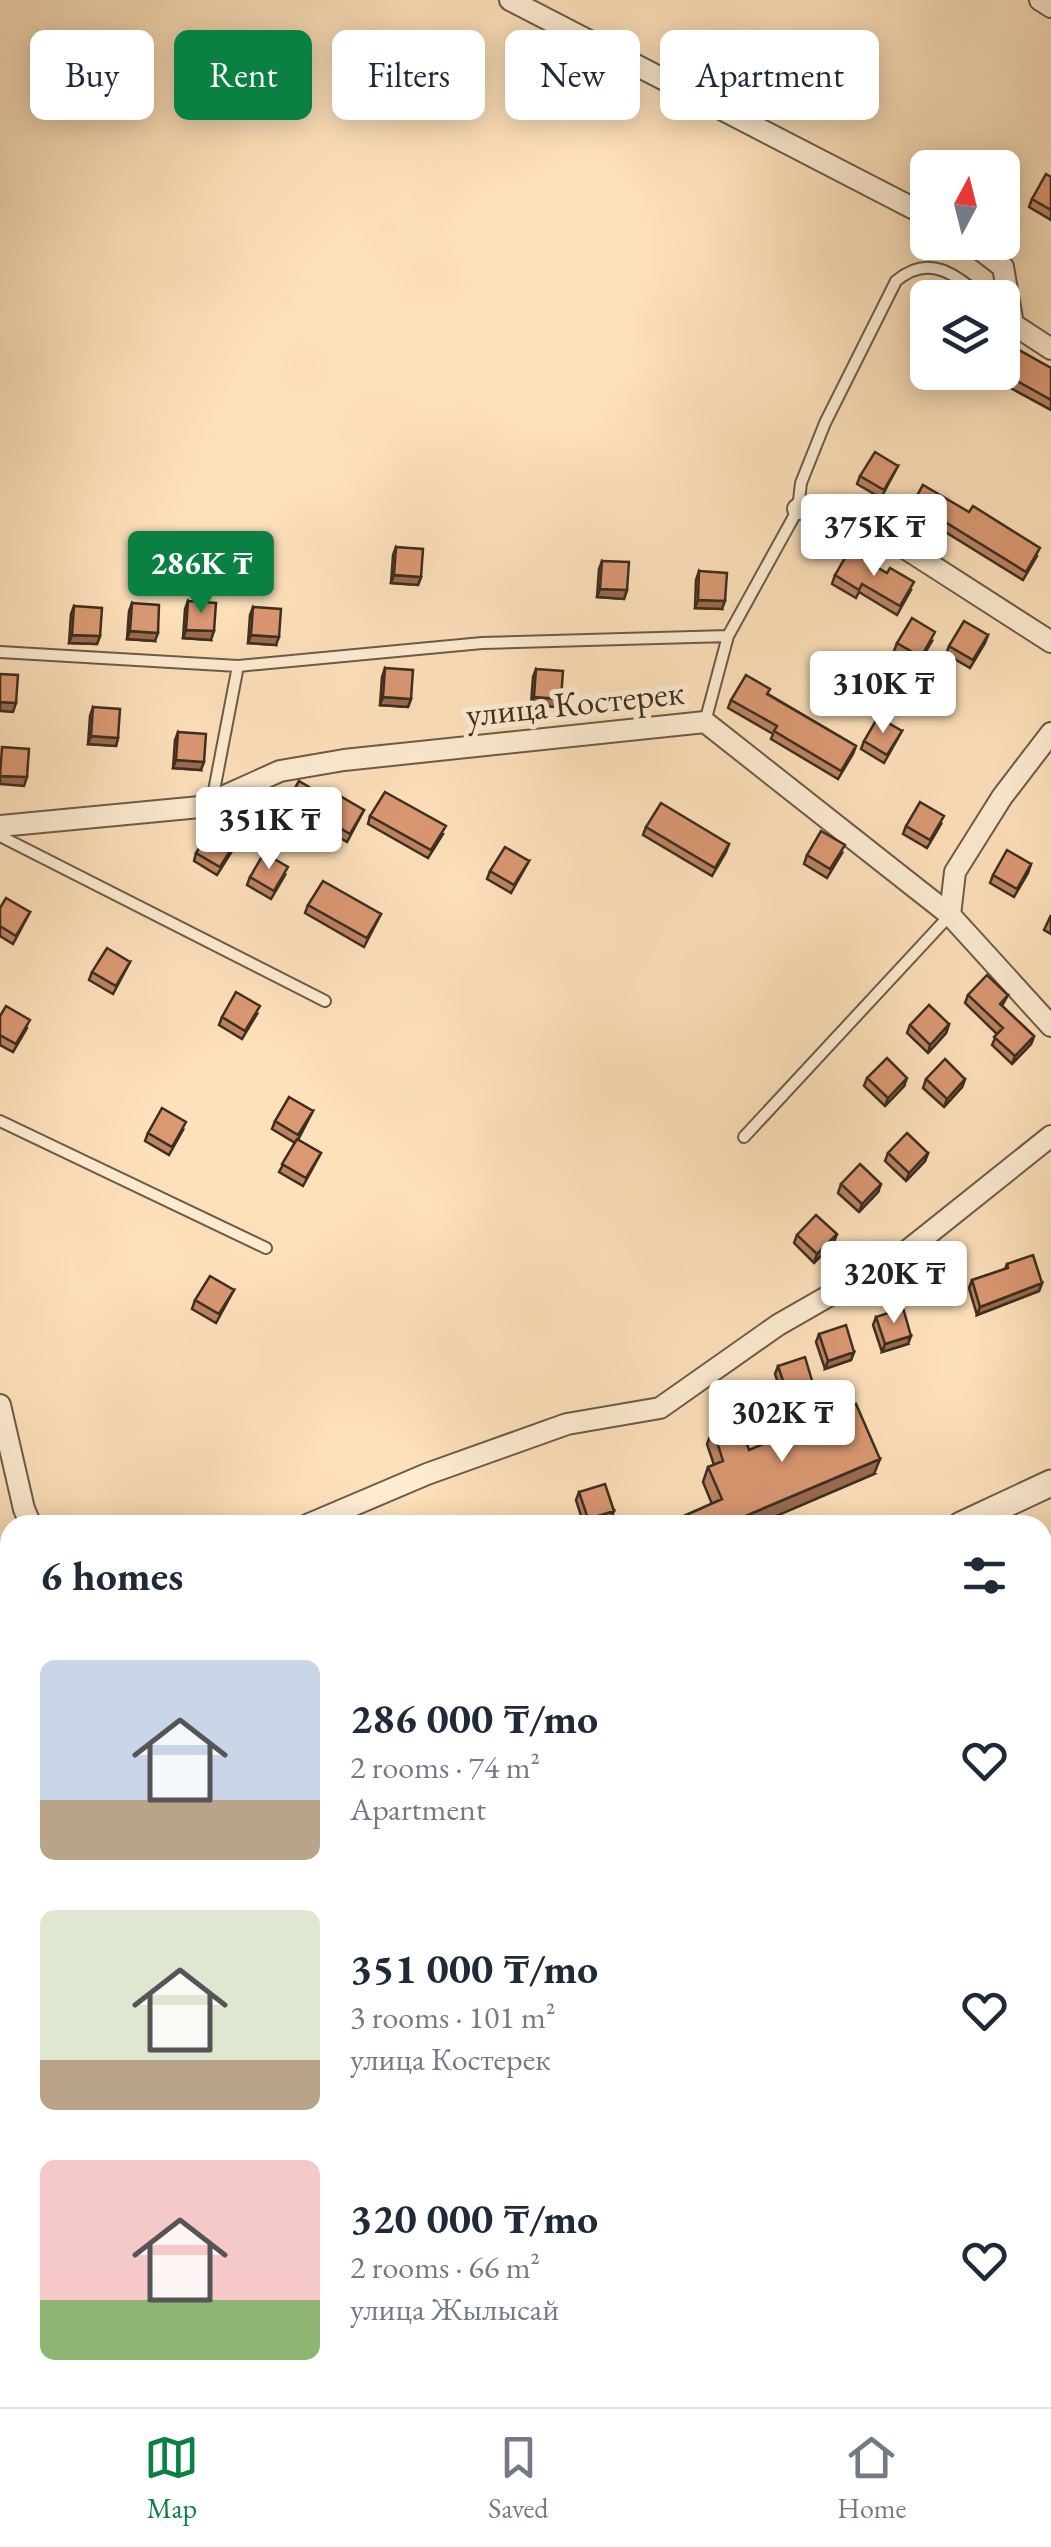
<!DOCTYPE html>
<meta charset="utf-8">
<style>
body{margin:0;font-family:"EB Garamond",serif;background:#f2f2f3;color:#1f2937;height:100vh;display:flex;flex-direction:column;font-size:38px;white-space:nowrap}
*{box-sizing:border-box;margin:0}
p{font-size:32px;color:#747a83}
.icon{flex:none;width:55px;height:55px;fill:none;stroke:currentColor;stroke-width:2;stroke-linecap:round;stroke-linejoin:round}
.map{position:relative;flex:1;overflow:hidden}
.side{position:absolute;left:0px;top:1515px;width:1052px;height:892px;display:flex;flex-direction:column;background:#fff;border-radius:30px 30px 0 0;box-shadow:0 5px 25px #0003}
.side>*{flex:none}
.banner{position:absolute;left:30px;top:30px;width:992px;height:90px;display:flex;gap:20px}
.needle{width:65px;rotate:7deg}
.fabs{position:absolute;left:910px;top:150px;display:grid;gap:20px}
.fabs a{display:grid;place-items:center;width:110px;height:110px;border-radius:15px;background:#fff;box-shadow:0 5px 25px #0003;font-size:50px}
.price{position:absolute;translate:-50% -85px;padding:0 22px;border-radius:10px;background:#fff;color:#222;font-size:32px;line-height:65px;filter:drop-shadow(0 2px 5px #0008)}
.price::after{content:'';position:absolute;left:50%;top:60px;width:30px;height:22px;margin-left:-15px;background:inherit;clip-path:polygon(0 0,100% 0,50% 100%)}
.price.selected{background:#0b8043;color:#fff}
ul{padding:0;list-style:none}
li{display:flex;align-items:center;gap:30px;height:250px;padding:0 40px}
li span{display:grid;place-items:center;flex:none;width:280px;height:200px;border-radius:15px;color:#555}
li>.icon{margin-inline-start:auto}
span .icon{width:120px;height:120px;fill:#fffc;stroke-width:1}
li b{font-size:42px}
h2{display:flex;justify-content:space-between;align-items:center;height:120px;padding:0 40px;font-size:42px}
.chip{padding:0 35px;border-radius:15px;background:#fff;box-shadow:0 5px 25px #0003;font-size:35px;line-height:90px}
.chip.selected{background:#0b8043;color:#fff}
.dock{display:flex;justify-content:space-around;align-items:center;height:140px;border-top:2px solid #e0e1e3;background:#fff;font-size:28px;color:#747a83}
.dock a{display:grid;justify-items:center;gap:5px}
.dock .selected{color:#0b8043}
.map>svg:first-child{display:block}
.lines{fill:none;stroke-linecap:round;stroke-linejoin:round}
.service-casing{stroke:#6d5b46;stroke-width:14}
.minor-casing{stroke:#6d5b46;stroke-width:24}
.tertiary-casing{stroke:#6d5b46;stroke-width:29}
.service{stroke:#feecd3;stroke-width:10}
.minor{stroke:#feecd3;stroke-width:20}
.tertiary{stroke:#feecd3;stroke-width:25}
.wall{fill:#bb8363;stroke:#3d2e1f;stroke-width:2.5}
.shaded-wall{fill:#996a50;stroke:#3d2e1f;stroke-width:2.5}
.building{fill:#da9873;stroke:#3d2e1f;stroke-width:2.5}
.labels{text-anchor:middle;stroke-width:10;stroke-linejoin:round;paint-order:stroke}
.street-label{font-size:35px;fill:#3d2e1f;stroke:#feecd3}
</style>
<div class="map">
<svg width="1051" height="2407" viewBox="0 0 1051 2407">
<rect width="100%" height="100%" fill="#fde1bb"/>
<filter id="stains"><feTurbulence type="fractalNoise" baseFrequency=".002" numOctaves="4"/><feColorMatrix values="0 0 0 0 .2 0 0 0 0 .09 0 0 0 0 .02 0 0 0 .5 -.17"/></filter>
<radialGradient id="worn" r=".72"><stop offset=".6" stop-color="#630" stop-opacity="0"/><stop offset="1" stop-color="#630" stop-opacity=".3"/></radialGradient>
<g class="lines">
<!-- service casing -->
<g class="service-casing">
<path id="service" d="M728 636 798 509 801 483 825 423 896 281C929 253 955 274 983 298
M0 652 238 666 482 643 728 636 705 722
M212 801 238 666
M0 836 325 1001
M0 1121 266 1248
M744 1137 950 915
M0 1802 10 1798
M1042 2308 1051 2317"/>
</g>
<!-- minor casing -->
<g class="minor-casing">
<path id="minor" d="M510 0 928 216
M1040 0 1051 7
M970 242 1003 267 1013 324 1051 349
M798 509 828 507 858 518 1051 642
M0 826 200 807 280 771 344 760 705 722 950 915 1051 1026
M950 915 955 872 1002 797 1051 733
M0 1405 24 1509 31 1525
M307 1525 427 1474 567 1424 660 1408 778 1325 907 1251 1051 1136
M1042 1745 1051 1742
M1042 1948 1051 1950
M0 2193 10 2189
M0 2364 10 2365
M355 2398 456 2407
M486 2407 505 2398"/>
</g>
<!-- tertiary casing -->
<g class="tertiary-casing">
<path id="tertiary" d="M961 1525 1051 1483
M0 1963 10 1959
M1042 2019 1051 2007
M698 2407 706 2398"/>
</g>
<!-- service -->
<use href="#service" class="service"/>
<!-- minor -->
<use href="#minor" class="minor"/>
<!-- tertiary -->
<use href="#tertiary" class="tertiary"/>
</g>
<!-- wall -->
<path class="wall" d="M1051 177V220L1029 207 1032 199Z
M1051 368V410L994 379 997 372Z
M898 466 881 498 857 484 860 476Z
M923 485 1037 556 1023 580 934 525 930 532 906 518Z
M396 547 421 577 418 585 391 583 393 555Z
M602 561 627 590 624 599 597 597 599 569Z
M699 571 722 609 695 608 696 580Z
M835 575 911 590 897 615 859 592 856 598 832 584Z
M188 601 211 640 183 638 185 609Z
M132 603 155 641 127 639 129 611Z
M74 606 100 636 97 644 69 643 71 614Z
M253 607 276 645 248 643 250 615Z
M988 635 985 643 970 668 946 654 949 646Z
M932 641 918 665 894 651 897 643Z
M385 668 411 699 408 707 380 705 382 677Z
M536 669 561 699 558 707 531 705 533 677Z
M768 694 856 746 853 754 838 779 771 739 773 734 728 708 731 700Z
M93 707 118 738 116 746 88 744 90 716Z
M902 731 884 763 861 749 864 741Z
M178 732 201 770 173 768 175 740Z
M336 803 364 810 347 842 310 820 306 828 282 814 285 805Z
M370 816 443 834 428 858 368 824Z
M941 824 927 848 903 834 906 826Z
M646 827 729 844 726 852 712 876 643 835Z
M232 851 217 875 194 861 196 853Z
M842 853 827 878 804 864 807 855Z
M529 861 511 893 487 879 490 871Z
M1031 864 1028 873 1014 897 990 883 993 875Z
M285 875 271 899 247 885 250 877Z
M308 905 381 914 364 947 305 913Z
M0 908 30 912 13 944 0 936Z
M1051 915V934L1044 930Z
M130 962 113 994 89 980 92 972Z
M968 995H1008L1002 1006 1034 1036 1031 1044 1012 1064 992 1045 997 1034 965 1003Z
M257 1014 242 1039 219 1025 222 1017Z
M0 1016 27 1028 13 1052 0 1045Z
M949 1024 946 1033 928 1053 907 1033 910 1025Z
M867 1078 904 1086 885 1106 864 1086Z
M926 1079H965L962 1087 944 1107 923 1088Z
M313 1111 298 1140 321 1153 303 1186 279 1172 295 1143 272 1129 275 1121Z
M183 1130 169 1155 145 1141 148 1133Z
M888 1153H928L925 1161 906 1181 885 1161Z
M841 1184 878 1192 859 1212 838 1193Z
M797 1235 834 1242 814 1263 794 1243Z
M1007 1264 1042 1283 1039 1291 977 1315 969 1288 972 1280 1005 1269Z
M234 1290 216 1323 192 1309 195 1300Z
M876 1317 908 1344 882 1352 873 1325Z
M819 1334 854 1352 851 1360 825 1369 816 1342Z
M778 1366 810 1392 784 1401 775 1374Z
M713 1429 749 1450 874 1474 755 1525H673L675 1520 712 1504 703 1482 708 1467 714 1465 707 1444Z
M579 1492 611 1519 592 1525H584L576 1500Z
M1051 1867V1904L1047 1905 1042 1891V1870Z
M1051 2087V2110L1042 2102 1045 2094Z
M793 2398H821L813 2407H804Z
M860 2398H880L871 2407Z
M938 2398H971L964 2407H949Z
M1020 2398H1040L1032 2407Z"/>
<!-- shaded-wall -->
<path class="shaded-wall" d="M394 575 421 577 418 585 391 583Z
M600 589 627 590 624 599 597 597Z
M698 600 725 601 722 609 695 608Z
M186 630 214 631 211 640 183 638Z
M130 631 158 633 155 641 127 639Z
M72 635 100 636 97 644 69 643Z
M251 635 279 637 276 645 248 643Z
M383 697 411 699 408 707 380 705Z
M534 697 561 699 558 707 531 705Z
M0 702 16 703 13 712 0 711Z
M91 736 118 738 116 746 88 744Z
M176 760 204 762 201 770 173 768Z
M0 776 27 777 24 786 0 784Z
M949 1024 946 1033 928 1053 930 1045Z
M1034 1036 1031 1044 1012 1064 1015 1056Z
M907 1078 904 1086 885 1106 888 1098Z
M965 1079 962 1087 944 1107 947 1099Z
M928 1153 925 1161 906 1181 909 1173Z
M881 1184 878 1192 859 1212 862 1204Z
M837 1234 834 1242 814 1263 817 1254Z
M1042 1283 1039 1291 977 1315 980 1307Z
M911 1336 908 1344 882 1352 885 1344Z
M854 1352 851 1360 825 1369 828 1361Z
M813 1384 810 1392 784 1401 787 1393Z
M880 1459 874 1474 755 1525H730L731 1522Z
M614 1511 611 1519 592 1525H586L588 1519Z
M1051 1638V1645L1042 1648 1043 1641Z
M1051 1784V1791L1042 1794V1787Z"/>
<!-- building -->
<path class="building" d="M1046 174 1051 177V210L1032 199Z
M1012 346 1051 368V400L1001 372H1002V362Z
M875 452 898 466 884 490 860 476Z
M923 485 969 512 973 506 1040 548 1026 572 937 517 933 524 909 510Z
M396 547 423 549 421 577 394 575Z
M849 551 887 573 890 568 914 582 900 606 862 584 859 590 835 575Z
M602 561 629 562 627 590 600 589Z
M699 571 727 573 725 601 698 600Z
M188 601 216 603 214 631 186 630Z
M132 603 159 605 158 633 130 631Z
M74 606 102 608 100 636 72 635Z
M253 607 281 609 279 637 251 635Z
M912 618 935 632 921 657 897 643Z
M964 621 988 635 973 660 949 646Z
M385 668 413 670 411 699 383 697Z
M536 669 563 671 561 699 534 697Z
M0 674 18 675 16 703 0 702Z
M746 675 770 689 767 694 856 746 841 771 774 731 777 726 731 700Z
M93 707 120 709 118 738 91 736Z
M878 717 902 731 887 755 864 741Z
M178 732 206 734 204 762 176 760Z
M2 747 29 749 27 777 0 776Z
M299 781 336 803 340 796 364 810 350 834 313 812 309 819 285 805Z
M385 792 446 826 431 850 370 816Z
M920 802 944 816 930 840 906 826Z
M661 803 729 844 715 868 646 827Z
M211 829 235 843 220 867 196 853Z
M821 831 845 845 830 869 807 855Z
M505 847 529 861 514 885 490 871Z
M1007 850 1031 864 1017 889 993 875Z
M264 853 288 867 274 891 250 877Z
M323 881 381 914 367 938 308 905Z
M6 898 30 912 16 936 0 926V908Z
M107 948 130 962 116 986 92 972Z
M987 975 1008 995 1000 1004 1034 1036 1015 1056 994 1037 1003 1028 968 995Z
M236 992 260 1006 245 1031 222 1017Z
M929 1005 949 1024 930 1045 910 1025Z
M6 1006 30 1020 16 1044 0 1035V1016Z
M887 1058 907 1078 888 1098 867 1078Z
M945 1059 965 1079 947 1099 926 1079Z
M289 1097 313 1111 298 1135 275 1121Z
M162 1108 186 1122 172 1147 148 1133Z
M907 1133 928 1153 909 1173 888 1153Z
M297 1139 321 1153 306 1178 282 1164Z
M860 1164 881 1184 862 1204 841 1184Z
M816 1215 837 1234 817 1254 797 1235Z
M1033 1255 1042 1283 980 1307 972 1280 1008 1268 1007 1264Z
M210 1276 234 1290 219 1314 195 1300Z
M903 1308 911 1336 885 1344 876 1317Z
M846 1325 854 1352 828 1361 819 1334Z
M805 1357 813 1384 787 1393 778 1366Z
M856 1404 880 1459 731 1522 733 1525H677L675 1520 722 1499 708 1467 723 1461 713 1429 739 1420 749 1450Z
M605 1484 614 1511 588 1519 579 1492Z
M1028 1517 1030 1525H1001Z
M1051 1608V1638L1043 1641 1042 1611Z
M1051 1754V1784L1042 1787V1757Z
M1051 1867V1897H1050L1042 1870Z
M1051 2087V2099L1045 2094Z
M1042 2220 1051 2227V2232L1042 2242Z
M0 2273 7 2274 3 2302H0Z
M1042 2369 1051 2376V2380L1042 2390Z
M640 2398H657L668 2407H632Z
M805 2398H817L812 2403Z
M951 2398H968L961 2406Z"/>
<g class="labels">
<!-- street labels -->
<g class="street-label">
<text transform="translate(575 703) rotate(-6)" y="12">улица Костерек</text>
</g>
</g>
<rect width="100%" height="100%" filter="url(#stains)"/>
<rect width="100%" height="100%" fill="url(#worn)"/>
</svg>
<div class="fabs">
<a><svg class="needle" viewBox="-14 -14 28 28"><path d="M0-13l5 13h-10z" fill="#e53935"/><path d="M0 13l5-13h-10z" fill="#747a83"/></svg></a>
<a><svg class="icon" aria-label="layers" viewBox="0 0 24 24"><path d="M12 4l9 5-9 5-9-5zM3 14l9 5 9-5"/></svg></a>
</div>
<b class="price" style="left:874px;top:579px">375K ₸</b>
<b class="price selected" style="left:201px;top:616px">286K ₸</b>
<b class="price" style="left:883px;top:736px">310K ₸</b>
<b class="price" style="left:269px;top:872px">351K ₸</b>
<b class="price" style="left:894px;top:1326px">320K ₸</b>
<b class="price" style="left:782px;top:1465px">302K ₸</b>
<div class="banner">
<a class="chip">Buy</a>
<a class="chip selected">Rent</a>
<a class="chip">Filters</a>
<a class="chip">New</a>
<a class="chip">Apartment</a>
</div>
<section class="side">
<h2>6 homes<svg class="icon" aria-label="filters" viewBox="0 0 24 24"><path d="M4 7h16M4 17h16"/><circle cx="9" cy="7" r="2"/><circle cx="15" cy="17" r="2"/></svg></h2>
<ul>
<li><span style="background:linear-gradient(#c9d6e8 70%,#b9a48a 0)"><svg class="icon" aria-label="home" viewBox="0 0 24 24"><path d="M3 11l9-7 9 7M6 9v11h12V9"/></svg></span><div><b>286 000 ₸/mo</b><p>2 rooms · 74 m²</p><p>Apartment</p></div><svg class="icon" aria-label="heart" viewBox="0 0 24 24"><path d="M12 20l-8-8c-3-5 5-10 8-4 3-6 11-1 8 4z"/></svg></li>
<li><span style="background:linear-gradient(#dfe7d0 75%,#b9a48a 0)"><svg class="icon" aria-label="home" viewBox="0 0 24 24"><path d="M3 11l9-7 9 7M6 9v11h12V9"/></svg></span><div><b>351 000 ₸/mo</b><p>3 rooms · 101 m²</p><p>улица Костерек</p></div><svg class="icon" aria-label="heart" viewBox="0 0 24 24"><path d="M12 20l-8-8c-3-5 5-10 8-4 3-6 11-1 8 4z"/></svg></li>
<li><span style="background:linear-gradient(#f6c9c9 70%,#8fb573 0)"><svg class="icon" aria-label="home" viewBox="0 0 24 24"><path d="M3 11l9-7 9 7M6 9v11h12V9"/></svg></span><div><b>320 000 ₸/mo</b><p>2 rooms · 66 m²</p><p>улица Жылысай</p></div><svg class="icon" aria-label="heart" viewBox="0 0 24 24"><path d="M12 20l-8-8c-3-5 5-10 8-4 3-6 11-1 8 4z"/></svg></li>
</ul>
</section>
</div>
<nav class="dock">
<a class="selected"><svg class="icon" aria-label="map" viewBox="0 0 24 24"><path d="M3 6l6-2 6 2 6-2v14l-6 2-6-2-6 2zM9 4v14M15 6v14"/></svg>Map</a>
<a><svg class="icon" aria-label="saved" viewBox="0 0 24 24"><path d="M7 4h10v16l-5-4-5 4z"/></svg>Saved</a>
<a><svg class="icon" aria-label="home" viewBox="0 0 24 24"><path d="M3 11l9-7 9 7M6 9v11h12V9"/></svg>Home</a>
</nav>
